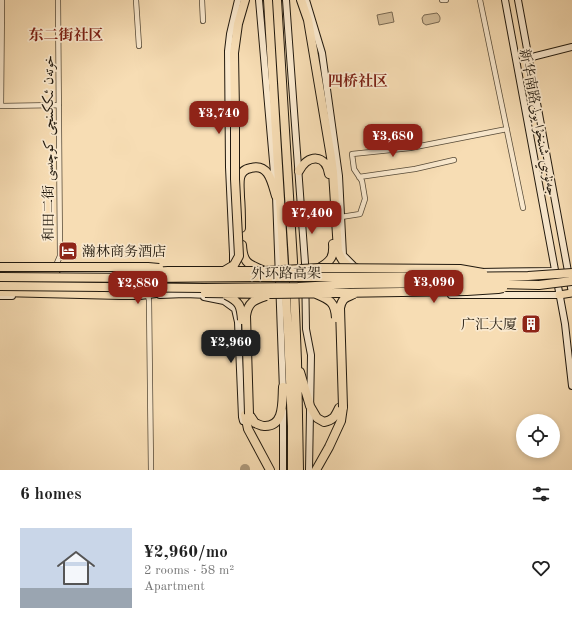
<!DOCTYPE html>
<meta charset="utf-8">
<style>
body{margin:0;font-family:"Old Standard TT",Amiri,"Noto Serif SC",serif;background:#f2f2f2;color:#222;height:100vh;display:flex;flex-direction:column;font-size:15px;white-space:nowrap}
*{box-sizing:border-box;margin:0}
p{font-size:13px;color:#767676}
.icon{flex:none;width:22px;height:22px;fill:none;stroke:currentColor;stroke-width:2;stroke-linecap:round;stroke-linejoin:round}
.map{position:relative;height:470px;overflow:hidden}
.sheet{display:flex;flex-direction:column;background:#fff;flex:1}
.sheet>*{flex:none}
.controls{position:absolute;left:516px;top:414px;display:grid;gap:8px}
.controls a{display:grid;place-items:center;width:44px;height:44px;border-radius:50%;background:#fff;box-shadow:0 2px 6px #0003;font-size:20px}
.price{position:absolute;translate:-50% -34px;padding:0 9px;border-radius:8px;background:#8f2418;color:#fff;font-size:13px;line-height:26px;filter:drop-shadow(0 1px 2px #0008)}
.price::after{content:'';position:absolute;left:50%;top:24px;width:12px;height:9px;margin-left:-6px;background:inherit;clip-path:polygon(0 0,100% 0,50% 100%)}
.price.active{background:#222;color:#fff}
ul{padding:0;list-style:none}
li{display:flex;align-items:center;gap:12px;height:100px;padding:0 20px}
li span{display:grid;place-items:center;flex:none;width:112px;height:80px;border-radius:0px;color:#555}
li>.icon{margin-inline-start:auto}
span .icon{width:48px;height:48px;fill:#fffc;stroke-width:1}
li b{font-size:17px}
h2{display:flex;justify-content:space-between;align-items:center;height:48px;padding:0 20px;font-size:17px}
.map>svg:first-child{display:block}
.green{fill:#d3bc98;stroke:#7a6a53}
.lines{fill:none;stroke-linecap:round;stroke-linejoin:round}
.river{stroke:#ae9a7c;stroke-width:10}
.street-casing{stroke:#564a38;stroke-width:6}
.secondary-casing{stroke:#21190e;stroke-width:8}
.primary-casing{stroke:#21190e;stroke-width:9}
.highway-casing{stroke:#21190e;stroke-width:10}
.street{stroke:#fae9ce;stroke-width:4.5}
.secondary{stroke:#fae9ce;stroke-width:6}
.primary{stroke:#f7ddb4;stroke-width:7}
.highway{stroke:#f7ddb4;stroke-width:8}
.highway-bridge-casing{stroke:#21190e;stroke-width:10;stroke-linecap:butt}
.highway-bridge{stroke:#f7ddb4;stroke-width:8}
.labels{text-anchor:middle;stroke-width:3.5;stroke-linejoin:round;paint-order:stroke}
.street-label{font-size:14px;fill:#21190e;stroke:#fae9ce}
.poi-label{font-size:14px;fill:#21190e;stroke:#fae9ce;text-anchor:start}
.neighbourhood-label{font-size:15px;font-weight:bold;fill:#7a1f14;stroke:#fae9ce}
</style>
<div class="map">
<svg width="572" height="470" viewBox="0 0 572 470">
<rect width="100%" height="100%" fill="#f7ddb4"/>
<filter id="stains"><feTurbulence type="fractalNoise" baseFrequency=".005" numOctaves="4"/><feColorMatrix values="0 0 0 0 .2 0 0 0 0 .09 0 0 0 0 .02 0 0 0 .5 -.17"/></filter>
<radialGradient id="worn" r=".72"><stop offset=".6" stop-color="#630" stop-opacity="0"/><stop offset="1" stop-color="#630" stop-opacity=".3"/></radialGradient>
<!-- green -->
<path class="green" d="M392 12 394 22 379 25 377 15Z
M437 13C440 16 441 18 439 22L426 25 423 23 422 18 424 15Z"/>
<g class="lines">
<!-- river -->
<path class="river" d="M245 469V470"/>
<!-- street casing -->
<g class="street-casing">
<path id="street" d="M136 0 139 46
M202 0 203 21
M442 0H446
M480 0 523 208
M0 106 59 105
M1 106 2 0
M359 177 415 169 454 160
M341 217 360 214 365 199 362 181 354 169 352 154 410 148 507 129
M57 269V263L60 256 58 0
M148 296 149 300 151 470"/>
</g>
<!-- secondary casing -->
<g class="secondary-casing">
<path id="secondary" d="M259 0 276 196 283 390
M286 0 289 42 305 263 306 329 311 355 309 470
M306 0 322 53 339 176 343 255 354 266 370 274
M505 0 565 324 572 386
M518 0 572 293
M528 58 572 47
M233 265V254L229 167 228 51 230 34 238 0
M63 271 138 272
M479 272 551 271
M423 273H445
M160 295 185 294 208 295
M451 295H559
M0 296H12
M204 297 224 301 235 309 238 322 242 417 243 421
M283 470V411"/>
</g>
<!-- primary casing -->
<g class="primary-casing">
<path id="primary" d="M559 295 572 293"/>
</g>
<!-- highway casing -->
<g class="highway-casing">
<path id="highway" d="M268 0 288 332 292 426V470
M277 0 293 261 297 361 299 470
M301 0 308 20 331 157 333 172 338 251C341 259 344 264 352 268
M235 111 234 53 238 24 245 0
M299 171C308 154 326 154 329 174
M241 228C241 217 241 207 240 197 240 191 239 184 240 178 241 172 245 169 251 168 269 163 272 183 276 196
M242 245C243 264 249 264 264 271
M319 268C331 261 334 257 333 244
M0 292 121 295H140L164 292
M300 372 310 406 317 418 324 422C334 420 335 416 339 408
M249 414 255 423C258 424 261 426 264 426 285 427 282 401 283 387
M245 415 248 429 270 470
M316 470 329 447 341 421 343 407"/>
</g>
<!-- street -->
<use href="#street" class="street"/>
<!-- secondary -->
<use href="#secondary" class="secondary"/>
<!-- primary -->
<use href="#primary" class="primary"/>
<!-- highway -->
<use href="#highway" class="highway"/>
<!-- highway-bridge casing -->
<g class="highway-bridge-casing">
<path id="highway-bridge" d="M0 267H148L159 268
M224 271 234 265 239 256 235 179V111
M135 273 168 271H264L319 268 460 269 483 273
M0 277 146 278 269 277H439L528 276 572 273
M0 286 204 288 298 287 350 284 456 283 539 285 572 281
M205 293 271 294 467 291 498 289 503 288
M316 294C330 300 335 302 336 318
M226 295C240 302 241 306 242 320
M343 407 340 308C342 298 345 298 354 294
M249 414 246 316C248 302 254 300 266 296"/>
</g>
<!-- highway-bridge -->
<use href="#highway-bridge" class="highway-bridge"/>
</g>
<!-- icons -->
<defs>
<g id="hotel-square" transform="scale(1)"><rect x="-9" y="-9" width="18" height="18" rx="4" fill="#8f2418" stroke="#fae9ce"/><path d="M-6-4.5h1.5V1H6V5H4.5V3h-9V5H-6ZM-4 0a1.8 1.8 0 1 1 3.6 0ZM.5 0V-2.5h3Q6-2.5 6 0Z" fill="#fff"/></g>
<g id="building-square" transform="scale(1)"><rect x="-9" y="-9" width="18" height="18" rx="4" fill="#8f2418" stroke="#fae9ce"/><path d="M-4-6H4V6H1V3H-1V6H-4ZM-2.5-4.3h1.7v1.8h-1.7ZM.8-4.3h1.7v1.8H.8ZM-2.5-1h1.7V.8h-1.7ZM.8-1h1.7V.8H.8Z" fill="#fff"/></g>
</defs>
<g fill-rule="evenodd">
<use href="#hotel-square" x="68" y="251"/>
<use href="#building-square" x="531" y="324"/>
</g>
<g class="labels">
<!-- street labels -->
<g class="street-label">
<text transform="translate(539 122) rotate(79)" y="5">新华南路جەنۇبىي شىنخۇا يولى</text>
<text transform="translate(48 148) rotate(-90)" y="5">和田二街 خوتەن ئىككىنچى كوچىسى</text>
<text transform="translate(286 273) rotate(-1)" y="5">外环路高架</text>
</g>
<!-- poi labels -->
<g class="poi-label">
<text x="82" y="256">瀚林商务酒店</text>
<text x="517" y="329" text-anchor="end">广汇大厦</text>
</g>
<!-- neighbourhood labels -->
<g class="neighbourhood-label">
<text x="66" y="40">东二街社区</text>
<text x="358" y="86">四桥社区</text>
</g>
</g>
<rect width="100%" height="100%" filter="url(#stains)"/>
<rect width="100%" height="100%" fill="url(#worn)"/>
</svg>
<div class="controls">
<a><svg class="icon" aria-label="locate" viewBox="0 0 24 24"><circle cx="12" cy="12" r="6"/><path d="M12 2v4M12 18v4M2 12h4M18 12h4"/></svg></a>
</div>
<b class="price" style="left:219px;top:135px">¥3,740</b>
<b class="price" style="left:393px;top:158px">¥3,680</b>
<b class="price" style="left:312px;top:235px">¥7,400</b>
<b class="price" style="left:434px;top:304px">¥3,090</b>
<b class="price" style="left:138px;top:305px">¥2,880</b>
<b class="price active" style="left:231px;top:364px">¥2,960</b>
</div>
<section class="sheet">
<h2>6 homes<svg class="icon" aria-label="filters" viewBox="0 0 24 24"><path d="M4 7h16M4 17h16"/><circle cx="9" cy="7" r="2"/><circle cx="15" cy="17" r="2"/></svg></h2>
<ul>
<li><span style="background:linear-gradient(#c9d6e8 75%,#9aa5b1 0)"><svg class="icon" aria-label="home" viewBox="0 0 24 24"><path d="M3 11l9-7 9 7M6 9v11h12V9"/></svg></span><div><b>¥2,960/mo</b><p>2 rooms · 58 m²</p><p>Apartment</p></div><svg class="icon" aria-label="heart" viewBox="0 0 24 24"><path d="M12 20l-8-8c-3-5 5-10 8-4 3-6 11-1 8 4z"/></svg></li>
</ul>
</section>
